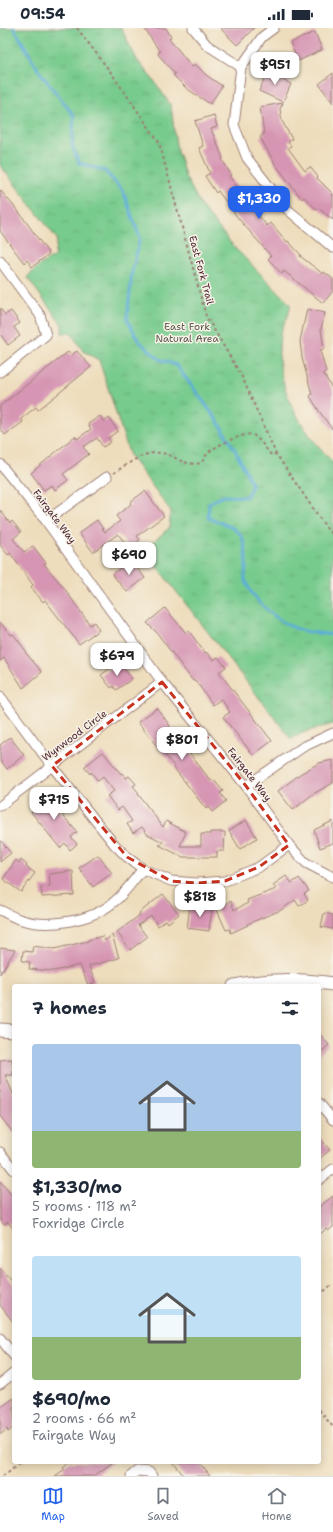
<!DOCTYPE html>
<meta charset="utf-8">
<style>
body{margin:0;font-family:"Shantell Sans",sans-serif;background:#f6f6f7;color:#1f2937;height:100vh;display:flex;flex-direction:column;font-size:15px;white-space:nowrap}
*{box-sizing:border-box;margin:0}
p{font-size:13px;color:#747a83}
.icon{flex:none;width:22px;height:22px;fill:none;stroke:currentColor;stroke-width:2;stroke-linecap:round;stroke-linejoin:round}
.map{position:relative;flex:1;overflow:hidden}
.panel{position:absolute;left:12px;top:956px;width:309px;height:480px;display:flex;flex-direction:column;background:#fff;border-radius:4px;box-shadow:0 2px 10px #0003}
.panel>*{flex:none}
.price{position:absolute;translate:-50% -34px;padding:0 9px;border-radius:8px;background:#fff;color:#222;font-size:13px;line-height:26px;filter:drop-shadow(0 1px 2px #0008)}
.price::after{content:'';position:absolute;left:50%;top:24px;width:12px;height:9px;margin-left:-6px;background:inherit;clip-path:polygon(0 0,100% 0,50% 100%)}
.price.current{background:#2563eb;color:#fff}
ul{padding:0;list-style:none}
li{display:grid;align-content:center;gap:8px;height:212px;padding:0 20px}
li span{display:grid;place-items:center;height:124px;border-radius:4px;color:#555}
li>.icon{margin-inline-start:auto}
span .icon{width:72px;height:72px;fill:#fffc;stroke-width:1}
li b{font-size:17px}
h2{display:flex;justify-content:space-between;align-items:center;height:48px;padding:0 20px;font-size:17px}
.status{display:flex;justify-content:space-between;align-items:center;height:28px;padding:0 20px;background:#fff;direction:ltr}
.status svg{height:11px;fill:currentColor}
.dock{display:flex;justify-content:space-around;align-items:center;height:56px;border-top:1px solid #e0e1e3;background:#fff;font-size:11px;color:#747a83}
.dock a{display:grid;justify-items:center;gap:2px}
.dock .current{color:#2563eb}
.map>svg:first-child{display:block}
.grass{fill:url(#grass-tufts);stroke:#60755c}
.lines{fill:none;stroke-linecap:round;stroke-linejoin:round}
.stream{stroke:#5cadd7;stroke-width:3}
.building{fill:#d695b3}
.minor-casing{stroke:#9c7e74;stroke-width:11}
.secondary-casing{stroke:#9c7e74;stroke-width:15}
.path{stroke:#9c7e74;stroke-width:2;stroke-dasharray:3 3;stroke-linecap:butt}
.minor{stroke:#fff;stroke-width:9}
.secondary{stroke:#fff;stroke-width:13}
.marked{fill:none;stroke:#c8321e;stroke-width:3;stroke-dasharray:8 5;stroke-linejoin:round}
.labels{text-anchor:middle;stroke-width:3;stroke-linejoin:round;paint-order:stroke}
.street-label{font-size:10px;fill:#4a1f2b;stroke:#f7f3e8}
.park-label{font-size:10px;fill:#585348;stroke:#f7f3e8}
</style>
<div class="status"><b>09:54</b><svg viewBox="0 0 49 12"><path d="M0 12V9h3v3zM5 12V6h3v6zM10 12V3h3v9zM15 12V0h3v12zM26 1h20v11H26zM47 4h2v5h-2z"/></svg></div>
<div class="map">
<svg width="333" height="1448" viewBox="0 0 333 1448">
<defs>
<pattern id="grass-tufts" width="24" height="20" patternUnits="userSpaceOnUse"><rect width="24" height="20" fill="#77cb8d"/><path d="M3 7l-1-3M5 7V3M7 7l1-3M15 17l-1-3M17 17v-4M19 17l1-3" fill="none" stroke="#68ae7a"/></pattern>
</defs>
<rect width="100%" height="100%" fill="#f7f3e8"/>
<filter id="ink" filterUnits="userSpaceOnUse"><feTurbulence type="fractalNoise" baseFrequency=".025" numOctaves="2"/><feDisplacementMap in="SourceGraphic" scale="8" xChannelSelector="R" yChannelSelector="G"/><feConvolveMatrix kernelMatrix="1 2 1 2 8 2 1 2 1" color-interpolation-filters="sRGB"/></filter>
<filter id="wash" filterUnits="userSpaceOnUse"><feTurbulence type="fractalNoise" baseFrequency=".012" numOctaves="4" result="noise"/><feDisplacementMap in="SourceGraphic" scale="16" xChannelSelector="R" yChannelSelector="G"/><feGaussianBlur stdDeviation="0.9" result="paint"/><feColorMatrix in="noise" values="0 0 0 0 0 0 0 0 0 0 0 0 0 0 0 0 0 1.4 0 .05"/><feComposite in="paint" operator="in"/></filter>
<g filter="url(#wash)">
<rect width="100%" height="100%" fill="#eeddbc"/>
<!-- grass -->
<path class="grass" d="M0 0H121L137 32 155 54 171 78 176 117 185 148 201 178 235 220 290 276C291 288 281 297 280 308 273 356 300 402 333 434V696L307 703 291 711 144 522 169 500 171 483 130 428 99 332 83 323 71 305H62V297L27 249 41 236 54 229 57 211 0 137Z"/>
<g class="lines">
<!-- stream -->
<path class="stream" d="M14 0 39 43 74 88 72 117 79 135 105 143 123 163 140 210 132 244 127 291 138 312 159 331 176 337 217 392 235 422 250 452 252 458 246 469 223 468 209 475 208 490C238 501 246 501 246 536 247 540 244 546 245 551 251 572 279 595 300 602 310 605 322 605 333 607"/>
</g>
<g id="blocks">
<!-- building -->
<path class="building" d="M144 0H166L171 9 169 10 192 39 195 36 206 47 222 58 210 76 186 60 173 47 175 46 158 26 160 24Z
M220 0H254L237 17Z
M315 4 322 22 298 33 290 15Z
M269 41 278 45 276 49 291 56 283 74 259 63Z
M333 45V75L319 56Z
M283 75 280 81 282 93 292 111 288 114 291 118 288 120 305 143 310 139 318 149 317 150 333 166V192L318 180 316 181 304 169 302 171 275 136 260 109 264 106 260 79Z
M214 87 217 99 211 101 223 130 222 131 231 147 229 148 244 167 243 168 267 198 271 195 287 214 288 213 301 227 300 228 323 246 324 244 333 251V263L323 275 284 243 282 246 268 231 271 228 238 190 218 163 216 165 205 148 210 145 199 120 203 118 195 93Z
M0 162 19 184 49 226 32 239 27 232 24 235 0 203Z
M0 280 5 287 11 283 20 295 14 299 20 308 8 317 0 306Z
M307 281 325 285 321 301 324 321 320 322 326 344 323 345 333 362V402L319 383 310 368 312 366 302 330 300 313Z
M77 323 91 339 38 382 36 379 21 391 23 394 5 407 0 401V378L68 324 71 327Z
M100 388 104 394 109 390 118 403 108 410 111 414 103 419 97 410 83 419 89 426 63 446 68 452 55 462 52 457 44 462 31 445 75 408 77 411 91 401 88 396Z
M145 463 164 488 137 508 140 512 129 520 118 506 93 524 79 505 97 492 105 504 120 493 116 488 131 476 130 474Z
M0 482 10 495 12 493 21 504 13 511 24 524 33 518 46 535 44 536 64 560 90 597 94 594 99 602 79 616 45 572 43 574 31 559 33 557 10 525 8 527 0 517Z
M131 532 145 550 127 564 112 546Z
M165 580 186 605 189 603 205 625 206 624 213 632 218 629 226 639 219 644 272 713 253 727 223 689 230 684 221 671 213 677 195 652 193 653 157 605 147 595Z
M0 594 11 607 13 606 26 623 25 624 42 644 23 660 4 630 0 633Z
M119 634 132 651 116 662 113 658 111 660 101 647Z
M157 680 170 698 169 699 211 753 213 751 223 763 220 765 226 773 212 784 208 779 206 781 174 740 175 739 151 711 138 694Z
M10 709 24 727 7 741 0 732V717Z
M103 724 121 746 122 745 126 750 129 748 136 756 133 758 139 765 138 766 163 799 166 793 186 804 180 818H201V806H210V804H225L224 823H217V829H183L159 817H161L163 814 147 806 142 799 133 805 127 796 132 793 122 779 118 782 107 768 114 763 103 749 98 753 91 744 90 746 84 739Z
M333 732V755L313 766 293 782 278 763 300 746 319 735Z
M46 764 60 782 59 783 77 804 71 809 77 816 70 822 65 815 60 820 31 784 34 781 31 777Z
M246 792 257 810 240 821 229 803Z
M333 793V815L320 820 314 802Z
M0 812 11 825 0 834Z
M98 827 112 845 93 859 79 840Z
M16 832 19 835 21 832 27 837 26 839 35 845 21 864 3 851Z
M73 843 74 867 42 869 41 859 50 858 49 846Z
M286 848 292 855 299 850 309 863 304 866 308 872 299 878 295 872 281 882 247 896 248 897 231 905 230 901 226 902 216 880 231 873 234 882 248 875 247 872 276 861 273 857Z
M163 866 179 886 168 895 166 892 158 898 151 888 138 897 147 909 130 922 117 904 140 887 139 885Z
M190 877 212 880 209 903 187 900Z
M324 885 333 887V901L321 899Z
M112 907 119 930 89 938 95 954 88 957 80 937 54 943 29 941 30 934 22 933 23 923 32 924 33 918 54 921 88 913V912L103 908 105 913Z
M0 920 15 922 0 946Z
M319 1005 329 1017 319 1026Z
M12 1031 13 1047H5L14 1068V1106L0 1088V1032Z
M319 1109 330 1122 319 1131Z
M0 1153 14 1170V1202L8 1194 4 1197 0 1191Z
M333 1168V1199L328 1203 326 1201 319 1207V1179Z
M0 1240 14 1257V1295L0 1277Z
M14 1370V1399L8 1404 7 1401 0 1407V1380Z
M69 1434H113L94 1448H55L65 1441 63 1439Z
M173 1434H199L210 1448H184Z"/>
</g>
</g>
<g filter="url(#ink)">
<use href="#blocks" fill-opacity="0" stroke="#9c7e74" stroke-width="1"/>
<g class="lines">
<!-- minor casing -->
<g class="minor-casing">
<path id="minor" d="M193 0 207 17 241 39
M274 0 262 9 241 39 234 97 247 130 287 181 333 220
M0 233 40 287 46 307 0 344
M0 436 46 493 162 654 246 758 289 817 306 835 333 849
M46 493 107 449
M0 668 52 738 114 816 127 829 143 841 171 853 197 855 225 853 259 839 289 817
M246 758 303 719 333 705
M0 778 162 654
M0 882C6 885 13 889 19 891 47 901 93 893 115 873 126 864 134 851 143 841
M319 1075 333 1092
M0 1124 14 1142
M319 1152 333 1141
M0 1310 14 1328
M0 1356 14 1345
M131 1448 137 1443 149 1444 152 1448"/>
</g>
<!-- secondary casing -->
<g class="secondary-casing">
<path id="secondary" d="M234 958C268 951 300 951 333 956
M0 1002 14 1003"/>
</g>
<!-- path -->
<path class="path" d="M77 0 112 46 159 114 206 288 242 349 276 426 327 501 333 506
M114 445C128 436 147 420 166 426 180 431 185 438 201 435 204 432 205 428 208 425 213 419 246 403 253 407 260 411 266 421 271 427L276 426
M319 1267 333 1256
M319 1382 333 1399
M3 1448 20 1434"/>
<!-- minor -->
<use href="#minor" class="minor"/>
<!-- secondary -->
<use href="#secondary" class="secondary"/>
</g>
</g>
<!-- marked area -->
<path class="marked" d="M162 654 246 758 289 817 259 839 225 853 197 855 171 853 127 829 52 738Z"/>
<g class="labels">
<!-- street labels -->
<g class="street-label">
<text transform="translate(202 242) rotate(75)" y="4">East Fork Trail</text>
<text transform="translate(55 488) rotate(53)" y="4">Fairgate Way</text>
<text transform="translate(74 707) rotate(-37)" y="4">Wynwood Circle</text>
<text transform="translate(250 746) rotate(52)" y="4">Fairgate Way</text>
</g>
<!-- park labels -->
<g class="park-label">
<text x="187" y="302">East Fork<tspan x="187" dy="12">Natural Area</tspan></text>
</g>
</g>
</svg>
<b class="price" style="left:275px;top:58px">$951</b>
<b class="price current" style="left:259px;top:192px">$1,330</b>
<b class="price" style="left:129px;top:548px">$690</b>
<b class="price" style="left:117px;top:649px">$679</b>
<b class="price" style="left:182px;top:733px">$801</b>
<b class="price" style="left:54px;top:793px">$715</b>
<b class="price" style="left:200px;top:890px">$818</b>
<section class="panel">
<h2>7 homes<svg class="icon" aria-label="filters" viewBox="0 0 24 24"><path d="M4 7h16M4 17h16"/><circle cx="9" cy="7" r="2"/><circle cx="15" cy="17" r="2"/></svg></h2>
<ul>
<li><span style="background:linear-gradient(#a9c7e8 70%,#8fb573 0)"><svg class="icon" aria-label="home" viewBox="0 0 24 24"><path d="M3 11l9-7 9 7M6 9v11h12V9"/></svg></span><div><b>$1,330/mo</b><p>5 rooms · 118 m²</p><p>Foxridge Circle</p></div></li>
<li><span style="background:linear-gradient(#bfe0f5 65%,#8fb573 0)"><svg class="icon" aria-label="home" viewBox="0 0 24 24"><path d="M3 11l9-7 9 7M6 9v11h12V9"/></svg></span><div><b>$690/mo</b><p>2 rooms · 66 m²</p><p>Fairgate Way</p></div></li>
</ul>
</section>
</div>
<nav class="dock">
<a class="current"><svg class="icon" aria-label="map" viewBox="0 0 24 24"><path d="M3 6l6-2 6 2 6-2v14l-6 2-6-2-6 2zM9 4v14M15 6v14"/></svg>Map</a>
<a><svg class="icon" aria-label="saved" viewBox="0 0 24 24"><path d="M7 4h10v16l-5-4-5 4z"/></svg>Saved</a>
<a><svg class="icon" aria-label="home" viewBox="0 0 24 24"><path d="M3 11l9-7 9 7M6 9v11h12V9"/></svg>Home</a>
</nav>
